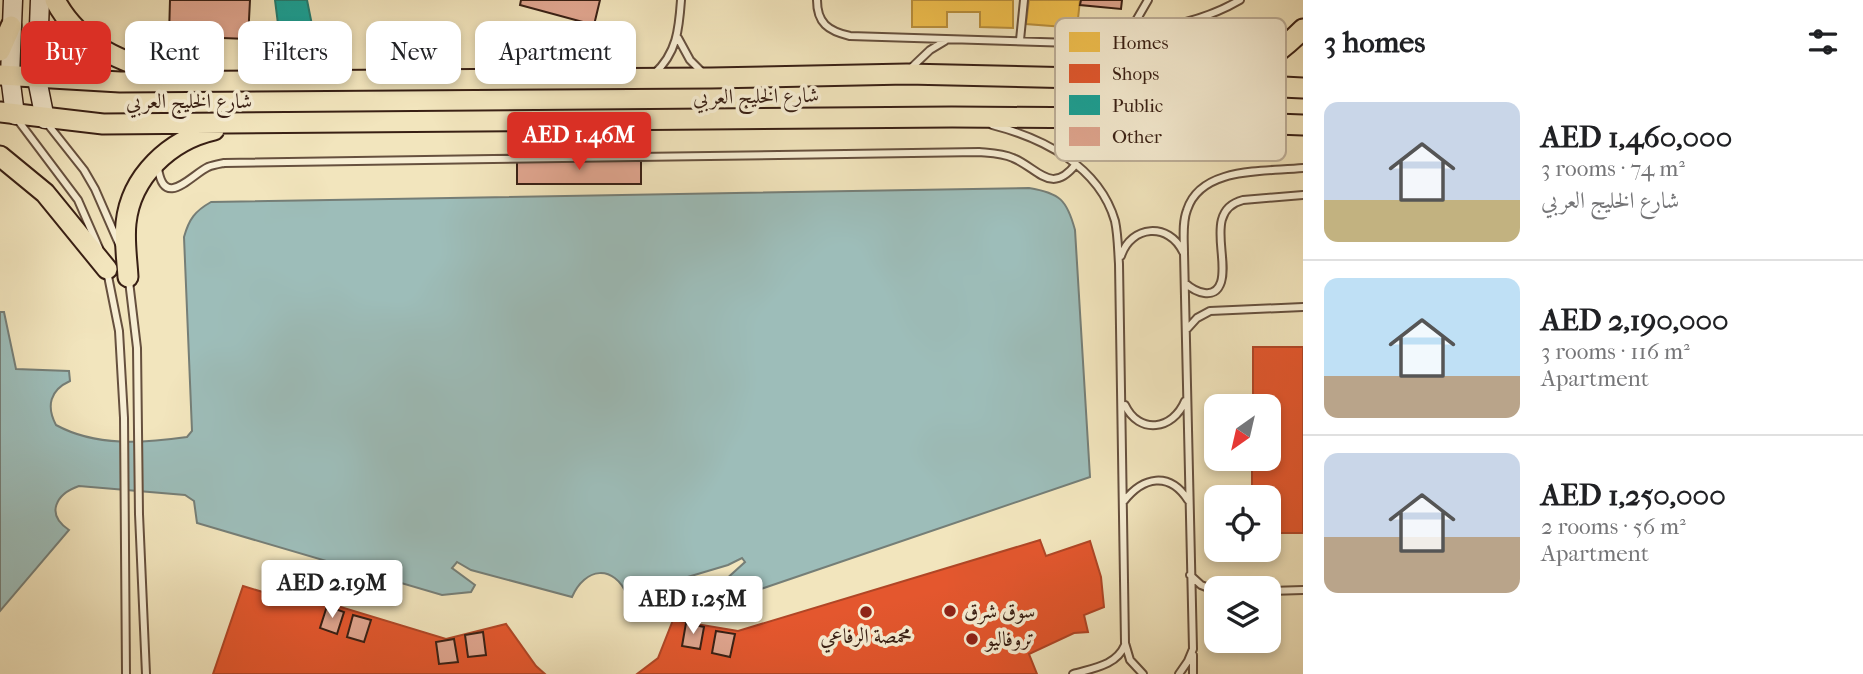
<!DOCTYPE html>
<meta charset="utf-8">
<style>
body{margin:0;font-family:"IM FELL French Canon",Amiri,serif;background:#f2f2f2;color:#202124;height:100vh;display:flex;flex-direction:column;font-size:26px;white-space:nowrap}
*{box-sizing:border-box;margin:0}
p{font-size:23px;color:#757577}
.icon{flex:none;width:38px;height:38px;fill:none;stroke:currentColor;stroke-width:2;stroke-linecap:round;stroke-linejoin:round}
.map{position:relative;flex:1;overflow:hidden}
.panel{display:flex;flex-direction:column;background:#fff;width:560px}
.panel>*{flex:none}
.hud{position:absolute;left:21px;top:21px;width:665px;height:63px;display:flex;gap:14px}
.needle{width:46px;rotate:214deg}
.fabs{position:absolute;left:1204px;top:394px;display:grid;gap:14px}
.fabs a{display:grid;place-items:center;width:77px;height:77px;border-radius:14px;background:#fff;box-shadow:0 4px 10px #0003;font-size:35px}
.price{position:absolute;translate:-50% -60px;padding:0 16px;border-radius:7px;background:#fff;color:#222;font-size:23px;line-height:46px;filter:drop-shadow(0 2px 4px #0008)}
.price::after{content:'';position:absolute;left:50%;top:42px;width:21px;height:16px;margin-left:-10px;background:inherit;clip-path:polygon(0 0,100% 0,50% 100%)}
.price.selected{background:#d93025;color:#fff}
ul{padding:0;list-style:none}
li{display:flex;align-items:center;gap:21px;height:175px;padding:0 21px}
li+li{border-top:2px solid #e0e0e0}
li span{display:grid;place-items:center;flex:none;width:196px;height:140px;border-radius:14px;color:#555}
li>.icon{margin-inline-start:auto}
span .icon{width:84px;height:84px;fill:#fffc;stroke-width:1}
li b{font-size:30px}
h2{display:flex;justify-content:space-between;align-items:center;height:84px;padding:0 21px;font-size:30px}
.tag{padding:0 24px;border-radius:14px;background:#fff;box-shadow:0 4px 10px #0003;font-size:24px;line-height:63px}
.tag.selected{background:#d93025;color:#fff}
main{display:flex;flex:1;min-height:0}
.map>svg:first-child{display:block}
.water{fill:#9dbdb9;stroke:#757e77;stroke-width:2}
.homes{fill:#f2c14e;stroke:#ba903d;stroke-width:2}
.shops{fill:#e4572e;stroke:#b04626;stroke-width:2}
.public{fill:#17a398;stroke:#217b70;stroke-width:2}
.building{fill:#e1a690;stroke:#381f14;stroke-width:2}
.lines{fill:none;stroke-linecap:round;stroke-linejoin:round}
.lane-casing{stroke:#66503e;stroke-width:10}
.secondary-casing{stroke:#381f14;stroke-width:21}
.primary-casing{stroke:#381f14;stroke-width:23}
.lane{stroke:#f7eed4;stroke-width:6}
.secondary{stroke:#f7eed4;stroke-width:18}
.primary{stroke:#f2e5bd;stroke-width:19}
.poi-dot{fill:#8f2418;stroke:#f7eed4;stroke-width:2.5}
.labels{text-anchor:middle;stroke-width:7;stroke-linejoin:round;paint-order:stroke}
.street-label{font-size:21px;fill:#381f14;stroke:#f7eed4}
.poi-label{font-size:21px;fill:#381f14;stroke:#f7eed4;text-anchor:start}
.key{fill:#f7eed4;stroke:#beb09a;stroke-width:2}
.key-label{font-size:19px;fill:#381f14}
</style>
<main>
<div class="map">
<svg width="1303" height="674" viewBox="0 0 1303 674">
<rect width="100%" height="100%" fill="#f2e5bd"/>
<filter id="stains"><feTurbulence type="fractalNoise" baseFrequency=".00286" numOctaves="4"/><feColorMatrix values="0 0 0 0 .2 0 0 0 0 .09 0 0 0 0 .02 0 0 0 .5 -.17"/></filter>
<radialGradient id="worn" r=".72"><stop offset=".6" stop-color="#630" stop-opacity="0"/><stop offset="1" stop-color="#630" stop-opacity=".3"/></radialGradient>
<!-- water -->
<path class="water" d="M1029 188C1060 193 1067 200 1075 230L1090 477 758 590H727L723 582 745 562 742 558 728 565 627 595C614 564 585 567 572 597L471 570 457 562 452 568 475 585 471 592 442 595 197 523 194 501 185 495 79 486C56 494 45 514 69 530L0 611V312H4L16 369 69 371 70 381C50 390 46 406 56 425 96 447 144 443 187 437L192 431 184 237C189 219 195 211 211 202Z"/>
<!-- homes -->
<path class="homes" d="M912 0H1013V28L980 27V12H947V27H912Z
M1029 0H1080L1077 28 1026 24Z"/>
<!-- shops -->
<path class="shops" d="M1253 347H1303V533H1269V497H1252V458H1269V406H1253Z
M1040 540 1046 556 1090 541 1101 577 1104 607 1084 615 1088 632 1074 633 1029 654 1037 674H637L658 658 673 620 738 631Z
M243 586 266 593 275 587 446 639 506 624 536 666 545 674H213Z"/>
<!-- public -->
<path class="public" d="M275 0H307L316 45 281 48Z"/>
<!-- building -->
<path class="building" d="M170 0H250L248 39 169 36Z
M521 0H600L594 25 520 5Z
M1081 0H1122L1121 9 1080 5Z
M517 161H641V184H517Z
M327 606 344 612 337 634 320 628Z
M353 615 371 620 364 642 347 637Z
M686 623 704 627 700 649 682 646Z
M716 631 735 634 730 657 712 653Z
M483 632 486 655 468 657 465 635Z
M454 639 458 662 439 664 436 642Z"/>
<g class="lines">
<!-- lane casing -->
<g class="lane-casing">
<path id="lane" d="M817 0C817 23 828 31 850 36L1072 43C1099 48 1119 59 1143 73
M1130 31C1169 28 1206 20 1240 0
M678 38 690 60 703 73
M1020 40 1024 0
M1107 53 1130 31 1148 0
M910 69 930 50 945 41
M654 74C677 53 679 29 681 0
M17 119 78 200 99 248
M46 122 84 170 95 189 119 244
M992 125C1043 138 1099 166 1115 221 1118 235 1118 250 1119 264L1125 643 1130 660 1143 674
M158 168C164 210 191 175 208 167 213 165 219 164 224 163L979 152C989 153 1002 153 1013 158 1038 168 1051 196 1076 164
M1121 256C1131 225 1169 222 1183 252
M107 271 119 331 124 418 126 674
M129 281 137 348 139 514 146 674
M1185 283C1195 292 1215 301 1221 282 1229 257 1204 210 1243 200L1303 195
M1187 329 1197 318 1210 311 1303 307
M1125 405C1139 435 1173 430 1185 401
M1124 501C1143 477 1169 471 1188 500
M1190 575 1201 585 1216 591
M1269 591 1303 590
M1193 655V674
M1073 674C1093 668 1116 666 1125 645
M1179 674 1188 661 1193 649 1184 253C1184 239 1182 223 1187 210 1201 166 1265 172 1303 168"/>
</g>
<!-- secondary casing -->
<g class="secondary-casing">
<path id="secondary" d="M13 0 10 76 15 115
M40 0 37 79 45 119"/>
</g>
<!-- primary casing -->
<g class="primary-casing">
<path id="primary" d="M55 0C79 46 124 64 172 75
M0 51 11 26
M0 75 120 82 711 78 907 74 1121 79 1303 88
M1223 81C1253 70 1280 53 1303 29
M0 112 103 124 952 117 1125 118 1303 125
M0 156 45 193 107 269
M128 277C127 259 124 241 126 223 131 176 170 140 214 130"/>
</g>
<!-- lane -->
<use href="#lane" class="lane"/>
<!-- secondary -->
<use href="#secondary" class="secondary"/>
<!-- primary -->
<use href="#primary" class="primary"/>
</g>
<!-- markers -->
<g class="poi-dot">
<circle cx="950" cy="611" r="7"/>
<circle cx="866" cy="612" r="7"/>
<circle cx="972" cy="639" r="7"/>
</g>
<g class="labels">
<!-- street labels -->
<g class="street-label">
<text transform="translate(756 96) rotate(-1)" y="7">شارع الخليج العربي</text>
<text x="189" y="108">شارع الخليج العربي</text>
</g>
<!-- poi labels -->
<g class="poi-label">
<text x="964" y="618">سوق شرق</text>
<text x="866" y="643" text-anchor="middle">محمصة الرفاعي</text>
<text x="986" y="646">تروفاليو</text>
</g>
</g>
<!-- legend -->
<rect x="1055" y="18" width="231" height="143" rx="10" class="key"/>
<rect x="1069" y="32" width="31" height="20" fill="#f2c14e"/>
<rect x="1069" y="64" width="31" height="19" fill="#e4572e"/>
<rect x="1069" y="95" width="31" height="20" fill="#17a398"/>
<rect x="1069" y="127" width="31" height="19" fill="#e1a690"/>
<g class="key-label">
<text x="1112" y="49">Homes</text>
<text x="1112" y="80">Shops</text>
<text x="1112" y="112">Public</text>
<text x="1112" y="143">Other</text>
</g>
<rect width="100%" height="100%" filter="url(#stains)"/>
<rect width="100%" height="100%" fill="url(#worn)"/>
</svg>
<div class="fabs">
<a><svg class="needle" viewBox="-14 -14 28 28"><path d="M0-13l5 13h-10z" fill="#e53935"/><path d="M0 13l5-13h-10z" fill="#757577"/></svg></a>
<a><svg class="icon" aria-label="locate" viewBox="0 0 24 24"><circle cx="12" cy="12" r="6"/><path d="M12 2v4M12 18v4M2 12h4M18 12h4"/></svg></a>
<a><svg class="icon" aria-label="layers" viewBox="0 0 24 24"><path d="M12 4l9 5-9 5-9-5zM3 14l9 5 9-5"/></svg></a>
</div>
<b class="price selected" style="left:579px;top:172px">AED 1.46M</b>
<b class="price" style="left:332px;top:620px">AED 2.19M</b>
<b class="price" style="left:693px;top:636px">AED 1.25M</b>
<div class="hud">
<a class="tag selected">Buy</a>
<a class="tag">Rent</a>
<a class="tag">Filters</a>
<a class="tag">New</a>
<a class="tag">Apartment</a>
</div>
</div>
<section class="panel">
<h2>3 homes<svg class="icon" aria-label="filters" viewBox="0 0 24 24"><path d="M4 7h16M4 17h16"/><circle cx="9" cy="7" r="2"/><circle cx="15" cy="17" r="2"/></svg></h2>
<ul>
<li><span style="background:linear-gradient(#c9d6e8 70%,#c2b280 0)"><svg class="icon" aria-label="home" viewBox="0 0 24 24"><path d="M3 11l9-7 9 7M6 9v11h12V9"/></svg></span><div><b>AED 1,460,000</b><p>3 rooms · 74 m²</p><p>شارع الخليج العربي</p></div></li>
<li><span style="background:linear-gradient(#bfe0f5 70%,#b9a48a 0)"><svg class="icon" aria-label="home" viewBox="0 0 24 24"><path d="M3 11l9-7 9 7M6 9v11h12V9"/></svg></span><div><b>AED 2,190,000</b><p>3 rooms · 116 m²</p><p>Apartment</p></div></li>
<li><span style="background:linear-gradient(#c9d6e8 60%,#b9a48a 0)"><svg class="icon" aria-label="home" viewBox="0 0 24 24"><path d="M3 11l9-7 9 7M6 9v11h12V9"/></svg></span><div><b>AED 1,250,000</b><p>2 rooms · 56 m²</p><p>Apartment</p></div></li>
</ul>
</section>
</main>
